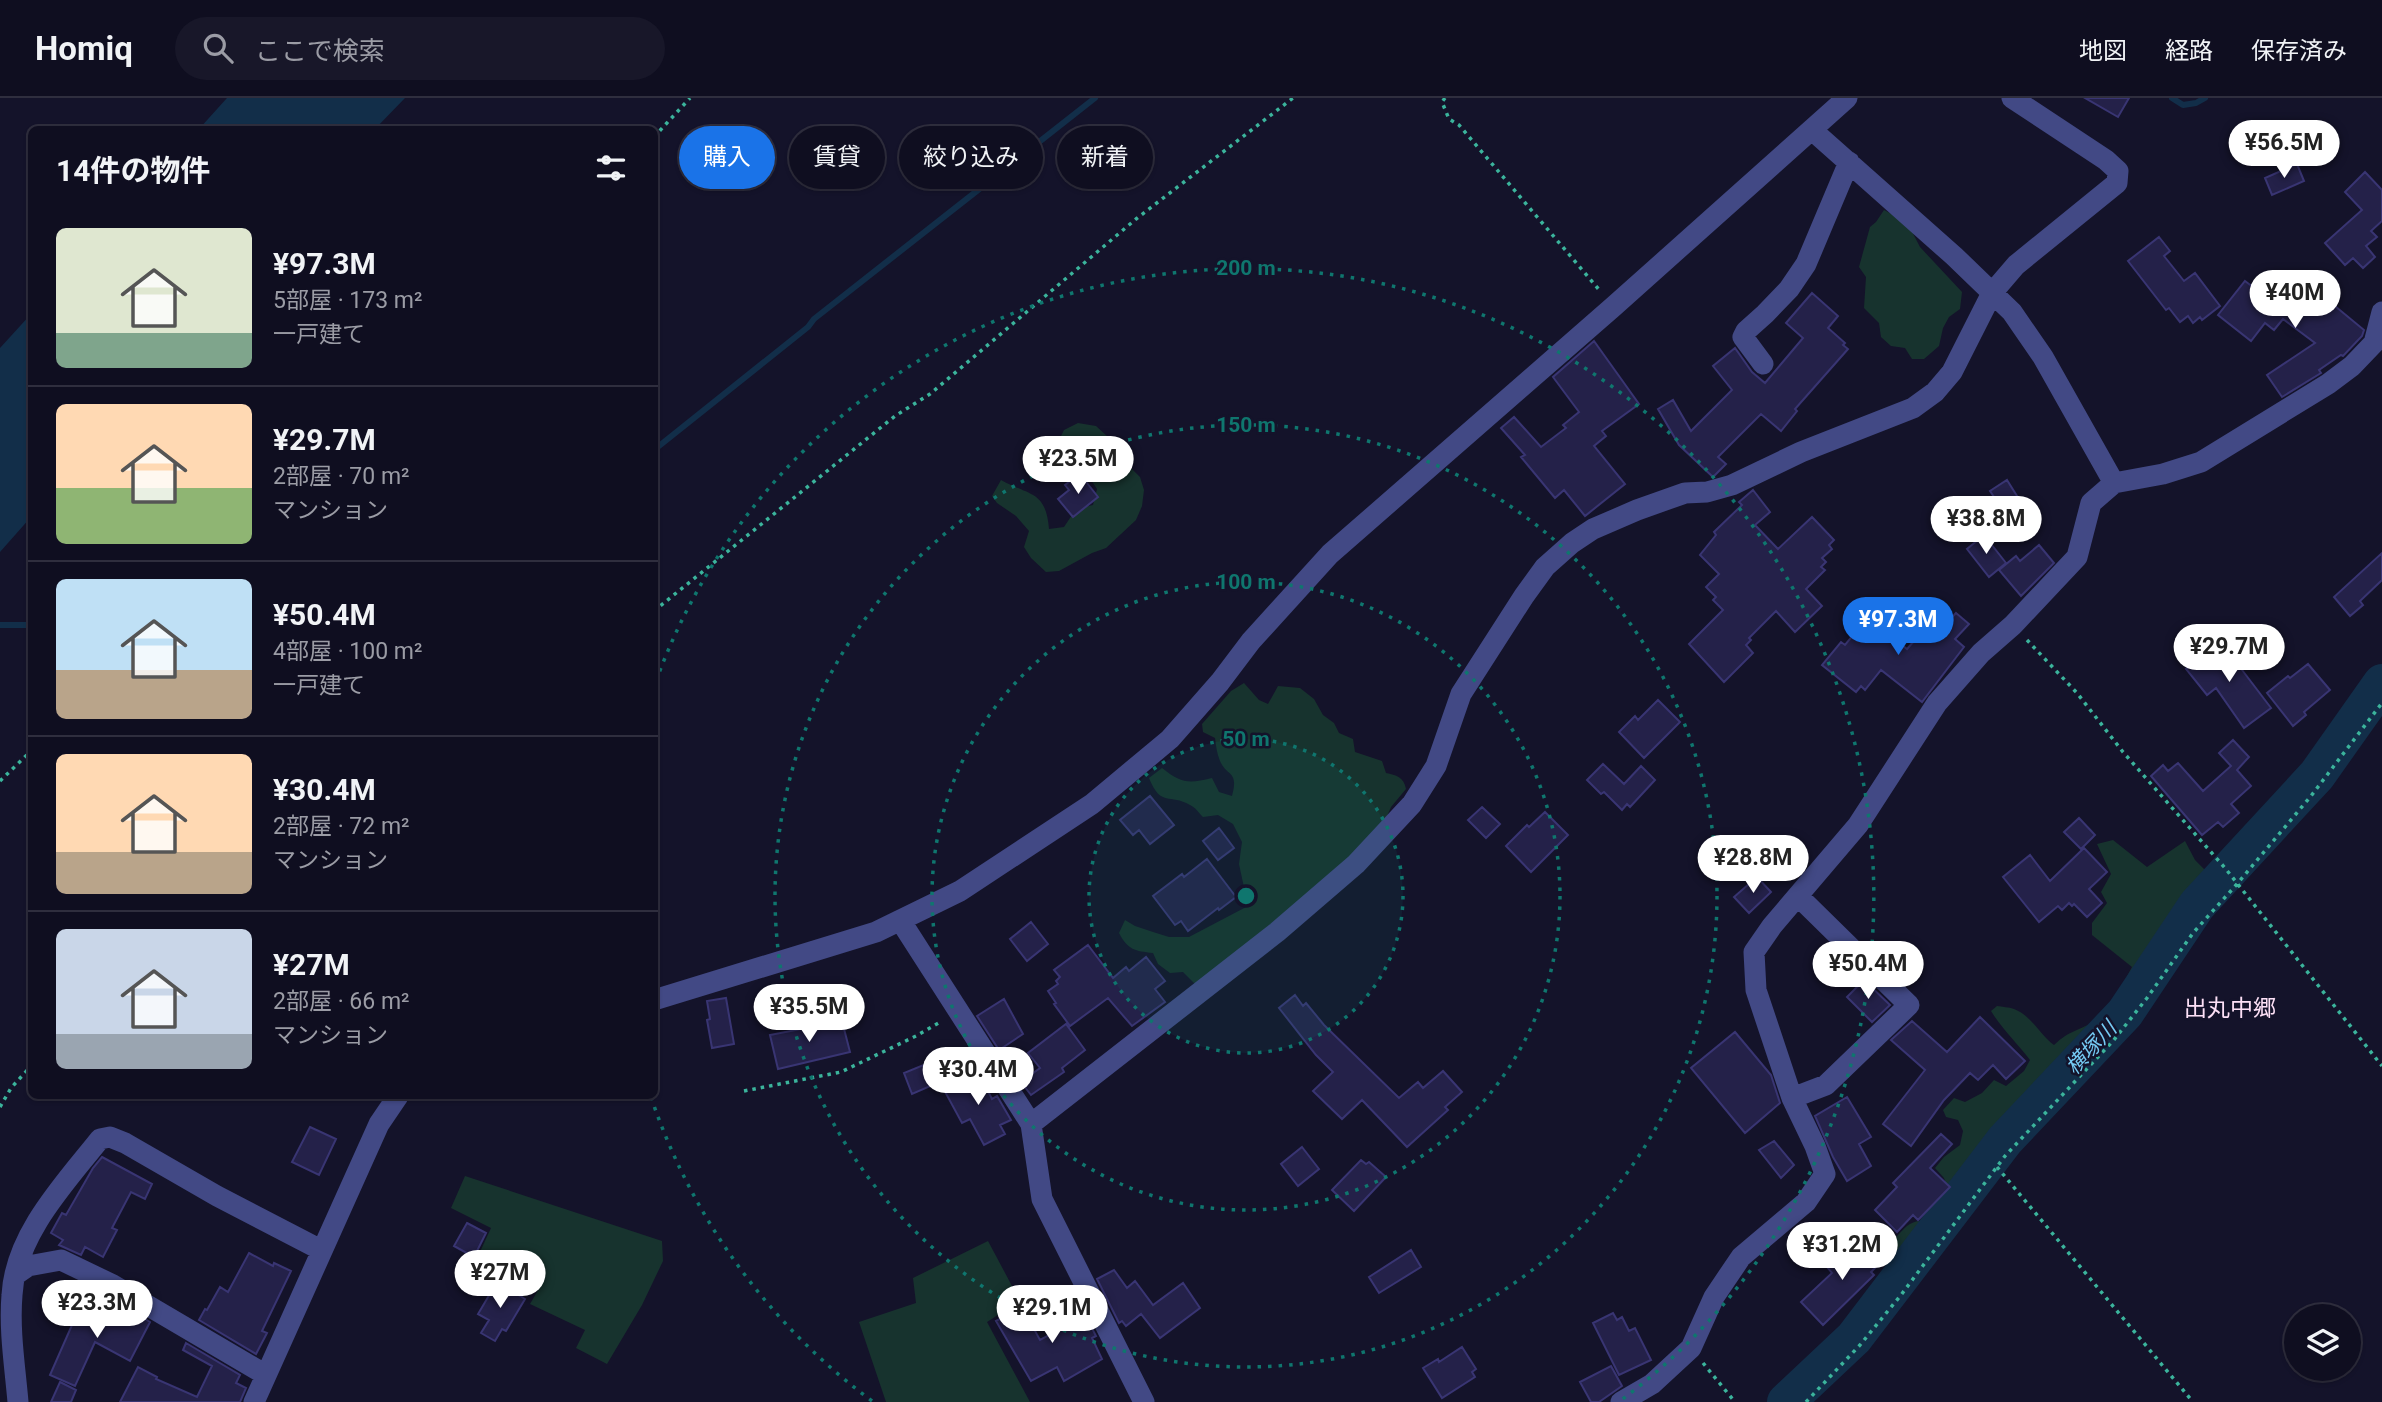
<!DOCTYPE html>
<html lang="ja">
<meta charset="utf-8">
<style>
body{margin:0;font-family:Roboto,"Noto Sans JP",sans-serif;background:#181729;color:#f1f3f6;height:100vh;display:flex;flex-direction:column;font-size:26px;white-space:nowrap}
*{box-sizing:border-box;margin:0}
p{font-size:23px;color:#9b9ca5}
.icon{flex:none;width:38px;height:38px;fill:none;stroke:currentColor;stroke-width:2;stroke-linecap:round;stroke-linejoin:round}
.map{position:relative;flex:1;overflow:hidden}
.details{position:absolute;left:28px;top:28px;width:630px;height:973px;display:flex;flex-direction:column;background:#0f0e20;border-radius:10px;box-shadow:0 2px 5px #0004,0 0 0 2px #2f2e3e}
.details>*{flex:none}
.top-card{position:absolute;left:679px;top:28px;width:665px;height:63px;display:flex;gap:14px}
.controls{position:absolute;left:2284px;top:1206px;display:grid;gap:14px}
.controls a{display:grid;place-items:center;width:77px;height:77px;border-radius:50%;background:#0f0e20;box-shadow:0 2px 5px #0004,0 0 0 2px #2f2e3e;font-size:35px}
.price{position:absolute;translate:-50% -60px;padding:0 16px;border-radius:24px;background:#fff;color:#222;font-size:23px;line-height:46px;filter:drop-shadow(0 2px 4px #0008)}
.price::after{content:'';position:absolute;left:50%;top:42px;width:21px;height:16px;margin-left:-10px;background:inherit;clip-path:polygon(0 0,100% 0,50% 100%)}
.price.on{background:#1a73e8;color:#fff}
ul{padding:0;list-style:none}
li{display:flex;align-items:center;gap:21px;height:175px;padding:0 28px}
li+li{border-top:2px solid #2f2e3e}
li span{display:grid;place-items:center;flex:none;width:196px;height:140px;border-radius:10px;color:#555}
li>.icon{margin-inline-start:auto}
span .icon{width:84px;height:84px;fill:#fffc;stroke-width:1}
li b{font-size:30px}
h2{display:flex;justify-content:space-between;align-items:center;height:84px;padding:0 28px;font-size:30px}
.chip{padding:0 24px;border-radius:32px;background:#0f0e20;box-shadow:0 2px 5px #0004,0 0 0 2px #2f2e3e;font-size:24px;line-height:63px}
.chip.on{background:#1a73e8;color:#fff}
header{display:flex;align-items:center;gap:42px;box-sizing:border-box;height:98px;padding:0 35px;background:#0f0e20;border-bottom:2px solid #2f2e3e}
header strong{font-size:33px}
nav{display:flex;gap:38px;margin-inline-start:auto;font-size:24px}
.search{width:490px;height:63px;background:#181729;display:flex;align-items:center;gap:18px;box-sizing:border-box;padding:0 24px;border-radius:38px;color:#9b9ca5;font-size:26px}
.map>svg:first-child{display:block}
.green{fill:#17332e}
.water{fill:#122e49}
.lines{fill:none;stroke-linecap:round;stroke-linejoin:round}
.stream{stroke:#122e49;stroke-width:6}
.river{stroke:#122e49;stroke-width:38}
.building{fill:#242149;stroke:#393573;stroke-width:2}
.path{stroke:#3bb49c;stroke-width:3.5;stroke-dasharray:3.5 5;stroke-linecap:butt}
.minor{stroke:#424985;stroke-width:21}
.ring{fill:none;stroke:#0f766e;stroke-width:3.5;stroke-dasharray:3.5 7}
.labels{text-anchor:middle;stroke-width:5;stroke-linejoin:round;paint-order:stroke}
.water-label{font-size:21px;font-style:italic;fill:#75caf4;stroke:#14132a}
.quarter-label{font-size:23px;fill:#fde0f6;stroke:#14132a}
.centre{fill:#0f766e;stroke:#14132a;stroke-width:3.5}
.ring-label{font-size:21px;text-anchor:middle;font-weight:bold;fill:#0f766e;stroke:#14132a;stroke-width:5;stroke-linejoin:round;paint-order:stroke}
</style>
<header>
<strong>Homiq</strong>
<div class="search"><svg class="icon" aria-label="search" viewBox="0 0 24 24"><circle cx="10" cy="10" r="6"/><path d="M15 15l6 6"/></svg>ここで検索</div>
<nav><a>地図</a><a>経路</a><a>保存済み</a></nav>
</header>
<div class="map">
<svg width="2382" height="1304" viewBox="0 0 2382 1304">
<rect width="100%" height="100%" fill="#14132a"/>
<!-- green -->
<path class="green" d="M1884 112 1907 124 1920 149 1962 194 1960 211 1949 219 1943 230 1939 248 1924 261H1912L1905 250 1891 248 1881 239 1879 225 1864 210 1866 179 1859 169 1870 129 1876 124Z
M1078 325 1096 328 1120 350 1125 364 1140 379 1144 392 1142 408 1136 422 1106 450 1092 455 1059 473 1046 474 1031 460 1024 449 1029 433 1016 418 997 405 992 398 1001 382C1029 398 1046 392 1049 431L1064 429 1076 411 1093 407 1097 391 1089 379 1073 365 1065 366 1055 375 1047 374 1036 367 1038 358 1058 344 1064 332Z
M1244 585 1259 602 1268 606 1278 588 1300 590 1314 601 1323 617 1334 625 1339 635 1353 641 1355 654 1382 663 1386 675C1396 677 1404 679 1406 691L1391 709 1385 723 1349 762 1196 887 1183 874 1170 875 1158 866 1153 855C1135 853 1128 852 1119 835L1125 822 1135 828 1153 834 1169 839H1189L1248 808 1239 766 1242 744 1233 726 1218 717 1203 719C1199 715 1195 709 1190 707 1170 695 1161 710 1149 680L1162 670C1181 685 1188 686 1212 680L1219 694 1232 698C1239 672 1227 679 1220 663 1217 656 1216 648 1215 640L1203 634 1202 626 1231 593Z
M2113 742 2147 769 2185 743 2195 762 2208 775 2212 797 2177 844 2156 854 2115 918 2081 954 2012 1020 1998 1037 1989 1071 1980 1091 1962 1108 1935 1143 1927 1157 1920 1163 1904 1164 1896 1153V1139C1904 1131 1909 1123 1921 1123L1949 1094 1944 1080 1935 1070 1944 1059 1960 1047 1963 1033 1958 1022 1946 1019 1943 1012 1954 1000 1965 1004 1982 995 1994 982 2006 988 2024 973 2030 962C2017 945 2002 931 1991 913L1997 908C2002 909 2009 909 2014 911 2031 917 2040 937 2054 947 2070 932 2076 934 2093 924 2112 914 2122 887 2132 869L2092 837V825L2107 805 2101 794 2111 776 2097 746Z
M465 1078 662 1143 663 1163 642 1207 607 1266 576 1250 585 1232 530 1206 541 1187 479 1156 491 1130 451 1110Z
M988 1143 1020 1203 987 1224 1030 1304H886L859 1224 916 1205 913 1180Z"/>
<!-- water -->
<path class="water" d="M227 0H405L375 31H199Z
M31 216V419L0 454V250Z"/>
<g class="lines">
<!-- stream -->
<path class="stream" d="M2172 0 2183 7 2196 5 2205 0
M654 352 808 229 814 221 1095 0
M0 527H32"/>
<!-- river -->
<path class="river" d="M1786 1304 1854 1240 2005 1042 2125 915 2197 807 2317 677 2382 585"/>
</g>
<!-- building -->
<path class="building" d="M2085 0H2129L2118 19Z
M2297 66 2304 83 2272 97 2265 80Z
M2365 74 2382 92V123L2371 133 2377 139 2366 148 2375 159 2363 170 2353 160 2345 167 2325 145 2362 112 2345 94Z
M2159 139 2170 153 2164 158 2184 183 2195 175 2220 208 2202 222 2200 219 2193 225 2188 218 2180 224 2169 210 2166 212 2128 163Z
M2245 183 2282 211 2291 199 2295 202 2307 185 2364 232 2362 238 2343 258 2341 257 2319 272 2321 275 2282 299 2267 277 2315 245 2283 221 2274 232 2265 225 2251 243 2218 217Z
M1812 195 1838 218 1828 230 1845 245 1843 247 1848 251 1795 311 1797 313 1781 333 1761 316 1718 359 1726 366 1713 379 1679 347 1658 311 1673 302 1691 333 1732 292 1713 268 1735 250 1752 274 1765 285 1803 240 1786 225Z
M1594 243 1639 306 1602 333 1606 338 1594 348 1625 386 1585 418 1564 392 1555 400 1521 359 1525 357 1501 330 1514 319 1541 349 1566 330 1563 327 1579 314 1553 279Z
M1080 376 1098 399 1073 419 1058 401 1069 392 1065 387Z
M2007 382 2017 398 2001 409 1990 393Z
M1753 392 1770 414 1755 427 1778 451 1812 419 1834 442 1829 447 1832 451 1822 460 1826 464 1821 469 1825 472 1806 491 1822 508 1795 534 1776 513 1749 540 1751 542 1746 547 1753 555 1724 584 1689 546 1723 512 1713 502 1716 499 1706 489 1719 476 1700 457 1716 437 1714 434 1742 407 1739 404Z
M1984 437 2006 465 1989 479 1967 451Z
M2039 447 2054 465 2021 498 1999 472 2016 458 2020 463Z
M2382 455V482L2360 503 2363 507 2350 518 2334 499Z
M1956 515 1969 526 1955 541 1964 549 1922 604 1881 572 1865 592 1861 588 1856 594 1822 567 1841 544 1845 547 1859 530 1862 533 1871 522 1907 551 1935 519 1945 527Z
M2220 543 2271 610 2244 630 2216 590 2207 597 2186 571Z
M2308 566 2330 592 2304 614 2306 617 2293 628 2267 595 2288 578 2290 580Z
M1658 602 1680 624 1644 660 1619 634 1635 618 1638 622Z
M2233 642 2249 659 2237 672 2251 688 2231 706 2239 715 2223 729 2218 724 2202 737 2151 678 2163 667 2168 673 2178 665 2203 693 2231 668 2219 655Z
M1603 666 1624 686 1641 668 1655 682 1630 709 1627 706 1622 712 1604 694 1601 696 1587 682Z
M1150 698 1174 727 1150 746 1139 732 1133 737 1120 722Z
M1482 709 1500 726 1486 740 1468 722Z
M1545 714 1568 737 1531 774 1506 748 1527 727 1529 729Z
M2079 720 2095 737 2081 751 2064 734Z
M1219 730 1234 750 1218 762 1203 743Z
M2084 750 2107 774 2089 791 2102 805 2087 819 2074 806 2072 808 2069 805 2062 812 2058 808 2039 824 2003 779 2030 757 2050 783Z
M1207 761 1236 799 1219 812 1218 810 1188 833 1181 823 1175 827 1153 798 1182 776 1184 779Z
M1757 779 1771 794 1749 815 1734 799Z
M1031 824 1048 846 1027 863 1010 841Z
M1088 847 1113 880 1126 869 1129 873 1146 859 1165 883 1155 891 1165 904 1132 928 1108 900 1070 928 1054 906 1056 905 1048 893 1058 886 1056 883 1060 879 1054 872Z
M1864 882 1890 907 1872 924 1847 899Z
M847 893 853 916 837 920 831 898Z
M1295 897 1303 908 1306 905 1324 927 1399 1000 1418 984 1423 990 1443 973 1462 994 1445 1009 1448 1012 1407 1049 1362 1002 1342 1021 1313 993 1333 974 1316 957 1279 910Z
M726 900 734 946 712 950 707 922 710 921 707 903Z
M1004 901 1023 936 999 952 977 918Z
M1980 919 2025 963 2006 981 1993 967 1978 982 1970 975 1944 1002 1911 1048 1883 1026 1925 972 1891 942 1912 923 1947 954Z
M842 923 850 954 778 971 770 937Z
M1066 926 1085 952 1062 970 1064 974 1031 997 1021 984 1040 970 1028 955Z
M1735 934 1771 977 1780 1005 1745 1035 1691 970Z
M926 966 935 986 912 996 904 975Z
M977 972 992 1001 997 998 1011 1022 1000 1027 1005 1036 984 1047 970 1021 962 1025 943 990Z
M1847 999 1871 1039 1859 1046 1871 1068 1847 1083 1833 1059 1815 1018Z
M310 1029 336 1041 319 1077 292 1064Z
M1941 1036 1952 1046 1930 1070 1950 1089 1918 1122 1913 1117 1897 1134 1875 1112 1897 1089 1893 1085Z
M1774 1043 1794 1067 1781 1080 1759 1052Z
M1302 1049 1319 1071 1298 1088 1281 1066Z
M102 1059 152 1086 145 1101 131 1094 112 1130 117 1132 103 1159 85 1149 81 1157 59 1147 63 1142 51 1135 62 1115 66 1117 93 1070Z
M1361 1062 1366 1066 1369 1064 1386 1079 1354 1113 1332 1092Z
M467 1125 486 1135 474 1159 454 1148Z
M1859 1141 1881 1164 1871 1174 1874 1177 1823 1227 1801 1204 1832 1175 1828 1170Z
M1411 1152 1421 1169 1379 1195 1369 1179Z
M249 1155 273 1168 274 1165 291 1173 262 1233 267 1235 256 1256 199 1222 205 1211 207 1212 220 1189 228 1194Z
M1114 1172 1127 1190 1135 1183 1153 1207 1183 1185 1200 1210 1160 1240 1141 1216 1126 1228 1122 1223 1119 1225 1097 1181Z
M497 1184 525 1201 506 1233 502 1231 495 1243 481 1235 489 1222 478 1216Z
M85 1205 119 1226 127 1210 150 1224 130 1263 95 1244 75 1288 50 1277 72 1227Z
M1080 1207 1096 1238 1092 1240 1102 1261 1064 1283 1057 1269 1031 1283 996 1223 1022 1209 1040 1242 1074 1224 1068 1213Z
M1613 1215 1617 1222 1622 1219 1629 1233 1635 1230 1651 1262 1619 1277 1593 1225Z
M186 1245 240 1277 236 1285 246 1290 240 1304H120L138 1269 157 1279 156 1281 197 1299 212 1268 183 1252Z
M1462 1249 1476 1271 1472 1274 1475 1279 1442 1300 1423 1270 1438 1261 1439 1264Z
M1611 1268 1622 1288 1599 1304H1591L1580 1284Z
M60 1284 76 1292 71 1304H51Z"/>
<g class="lines">
<!-- path -->
<path class="path" d="M1445 0 1442 4 1449 21 1459 27 1601 194
M654 39 690 0
M654 513 895 318 930 296 1136 121 1293 0
M2027 542 2077 595 2123 654 2225 770 2382 968
M0 683 32 652
M744 993 841 974 916 938 942 923
M0 1009 11 990 32 967
M1997 1069 2193 1304
M1703 1265 1735 1304
M1806 1304 1860 1247 1901 1197 2005 1058 2113 943 2147 900 2193 835 2237 786 2311 698 2382 605"/>
<!-- minor -->
<path class="minor" d="M1812 32 1954 158 2012 214 2043 259 2114 385
M1763 266 1743 239 1746 233 1765 216 1789 191 1806 166 1849 64
M900 822 1031 1026
M654 902 876 834 960 793 1092 706 1170 641 1220 584 1251 543 1330 456 1613 209 1847 0
M1792 1000 1826 987 1909 907 1799 799
M15 1177 28 1168 61 1162 113 1187 266 1277
M18 1304C15 1269 9 1232 12 1197 15 1137 65 1085 100 1041L110 1039 125 1045 217 1098 321 1152
M254 1304 379 1026 398 998
M1144 1304 1042 1101 1031 1026 1277 834 1356 766 1412 706 1436 668 1461 596 1524 498 1545 469 1572 445 1593 431 1637 412 1685 395 1707 394 1732 387 1801 354 1913 310 1935 294 1952 274 1992 195 2016 167 2117 85 2118 73 2106 62 2012 0
M1621 1304 1652 1286 1691 1250 1714 1199 1741 1159 1806 1104 1825 1076 1815 1048 1792 1000 1756 892 1754 854 1772 828 1858 727 1937 605 1981 555 2013 527 2077 459 2091 405 2114 385 2163 376 2201 364 2328 286 2352 268 2374 245 2382 214"/>
</g>
<!-- distance rings -->
<circle cx="1246" cy="798" r="157" fill="#0f766e" fill-opacity=".12"/>
<g class="ring">
<circle cx="1246" cy="798" r="157"/>
<circle cx="1246" cy="798" r="314"/>
<circle cx="1246" cy="798" r="471"/>
<path d="M872 1303A628 628 0 0 1 652 1002M656 583A628 628 0 1 1 1620 1303"/>
</g>
<g class="labels">
<!-- water labels -->
<g class="water-label">
<text transform="translate(2091 950) rotate(-47)" y="7">横塚川</text>
</g>
<!-- quarter labels -->
<g class="quarter-label">
<text x="2230" y="918">出丸中郷</text>
</g>
</g>
<circle cx="1246" cy="798" r="10" class="centre"/>
<g class="ring-label">
<text x="1246" y="177">200 m</text>
<text x="1246" y="334">150 m</text>
<text x="1246" y="491">100 m</text>
<text x="1246" y="648">50 m</text>
</g>
</svg>
<div class="controls">
<a><svg class="icon" aria-label="layers" viewBox="0 0 24 24"><path d="M12 4l9 5-9 5-9-5zM3 14l9 5 9-5"/></svg></a>
</div>
<b class="price" style="left:2284px;top:82px">¥56.5M</b>
<b class="price" style="left:2295px;top:232px">¥40M</b>
<b class="price" style="left:1078px;top:398px">¥23.5M</b>
<b class="price" style="left:1986px;top:458px">¥38.8M</b>
<b class="price on" style="left:1898px;top:559px">¥97.3M</b>
<b class="price" style="left:2229px;top:586px">¥29.7M</b>
<b class="price" style="left:1753px;top:797px">¥28.8M</b>
<b class="price" style="left:1868px;top:903px">¥50.4M</b>
<b class="price" style="left:809px;top:946px">¥35.5M</b>
<b class="price" style="left:978px;top:1009px">¥30.4M</b>
<b class="price" style="left:1842px;top:1184px">¥31.2M</b>
<b class="price" style="left:500px;top:1212px">¥27M</b>
<b class="price" style="left:97px;top:1242px">¥23.3M</b>
<b class="price" style="left:1052px;top:1247px">¥29.1M</b>
<div class="top-card">
<a class="chip on">購入</a>
<a class="chip">賃貸</a>
<a class="chip">絞り込み</a>
<a class="chip">新着</a>
</div>
<section class="details">
<h2>14件の物件<svg class="icon" aria-label="filters" viewBox="0 0 24 24"><path d="M4 7h16M4 17h16"/><circle cx="9" cy="7" r="2"/><circle cx="15" cy="17" r="2"/></svg></h2>
<ul>
<li><span style="background:linear-gradient(#dfe7d0 75%,#7fa58c 0)"><svg class="icon" aria-label="home" viewBox="0 0 24 24"><path d="M3 11l9-7 9 7M6 9v11h12V9"/></svg></span><div><b>¥97.3M</b><p>5部屋 · 173 m²</p><p>一戸建て</p></div></li>
<li><span style="background:linear-gradient(#ffd9b3 60%,#8fb573 0)"><svg class="icon" aria-label="home" viewBox="0 0 24 24"><path d="M3 11l9-7 9 7M6 9v11h12V9"/></svg></span><div><b>¥29.7M</b><p>2部屋 · 70 m²</p><p>マンション</p></div></li>
<li><span style="background:linear-gradient(#bfe0f5 65%,#b9a48a 0)"><svg class="icon" aria-label="home" viewBox="0 0 24 24"><path d="M3 11l9-7 9 7M6 9v11h12V9"/></svg></span><div><b>¥50.4M</b><p>4部屋 · 100 m²</p><p>一戸建て</p></div></li>
<li><span style="background:linear-gradient(#ffd9b3 70%,#b9a48a 0)"><svg class="icon" aria-label="home" viewBox="0 0 24 24"><path d="M3 11l9-7 9 7M6 9v11h12V9"/></svg></span><div><b>¥30.4M</b><p>2部屋 · 72 m²</p><p>マンション</p></div></li>
<li><span style="background:linear-gradient(#c9d6e8 75%,#9aa5b1 0)"><svg class="icon" aria-label="home" viewBox="0 0 24 24"><path d="M3 11l9-7 9 7M6 9v11h12V9"/></svg></span><div><b>¥27M</b><p>2部屋 · 66 m²</p><p>マンション</p></div></li>
</ul>
</section>
</div>
